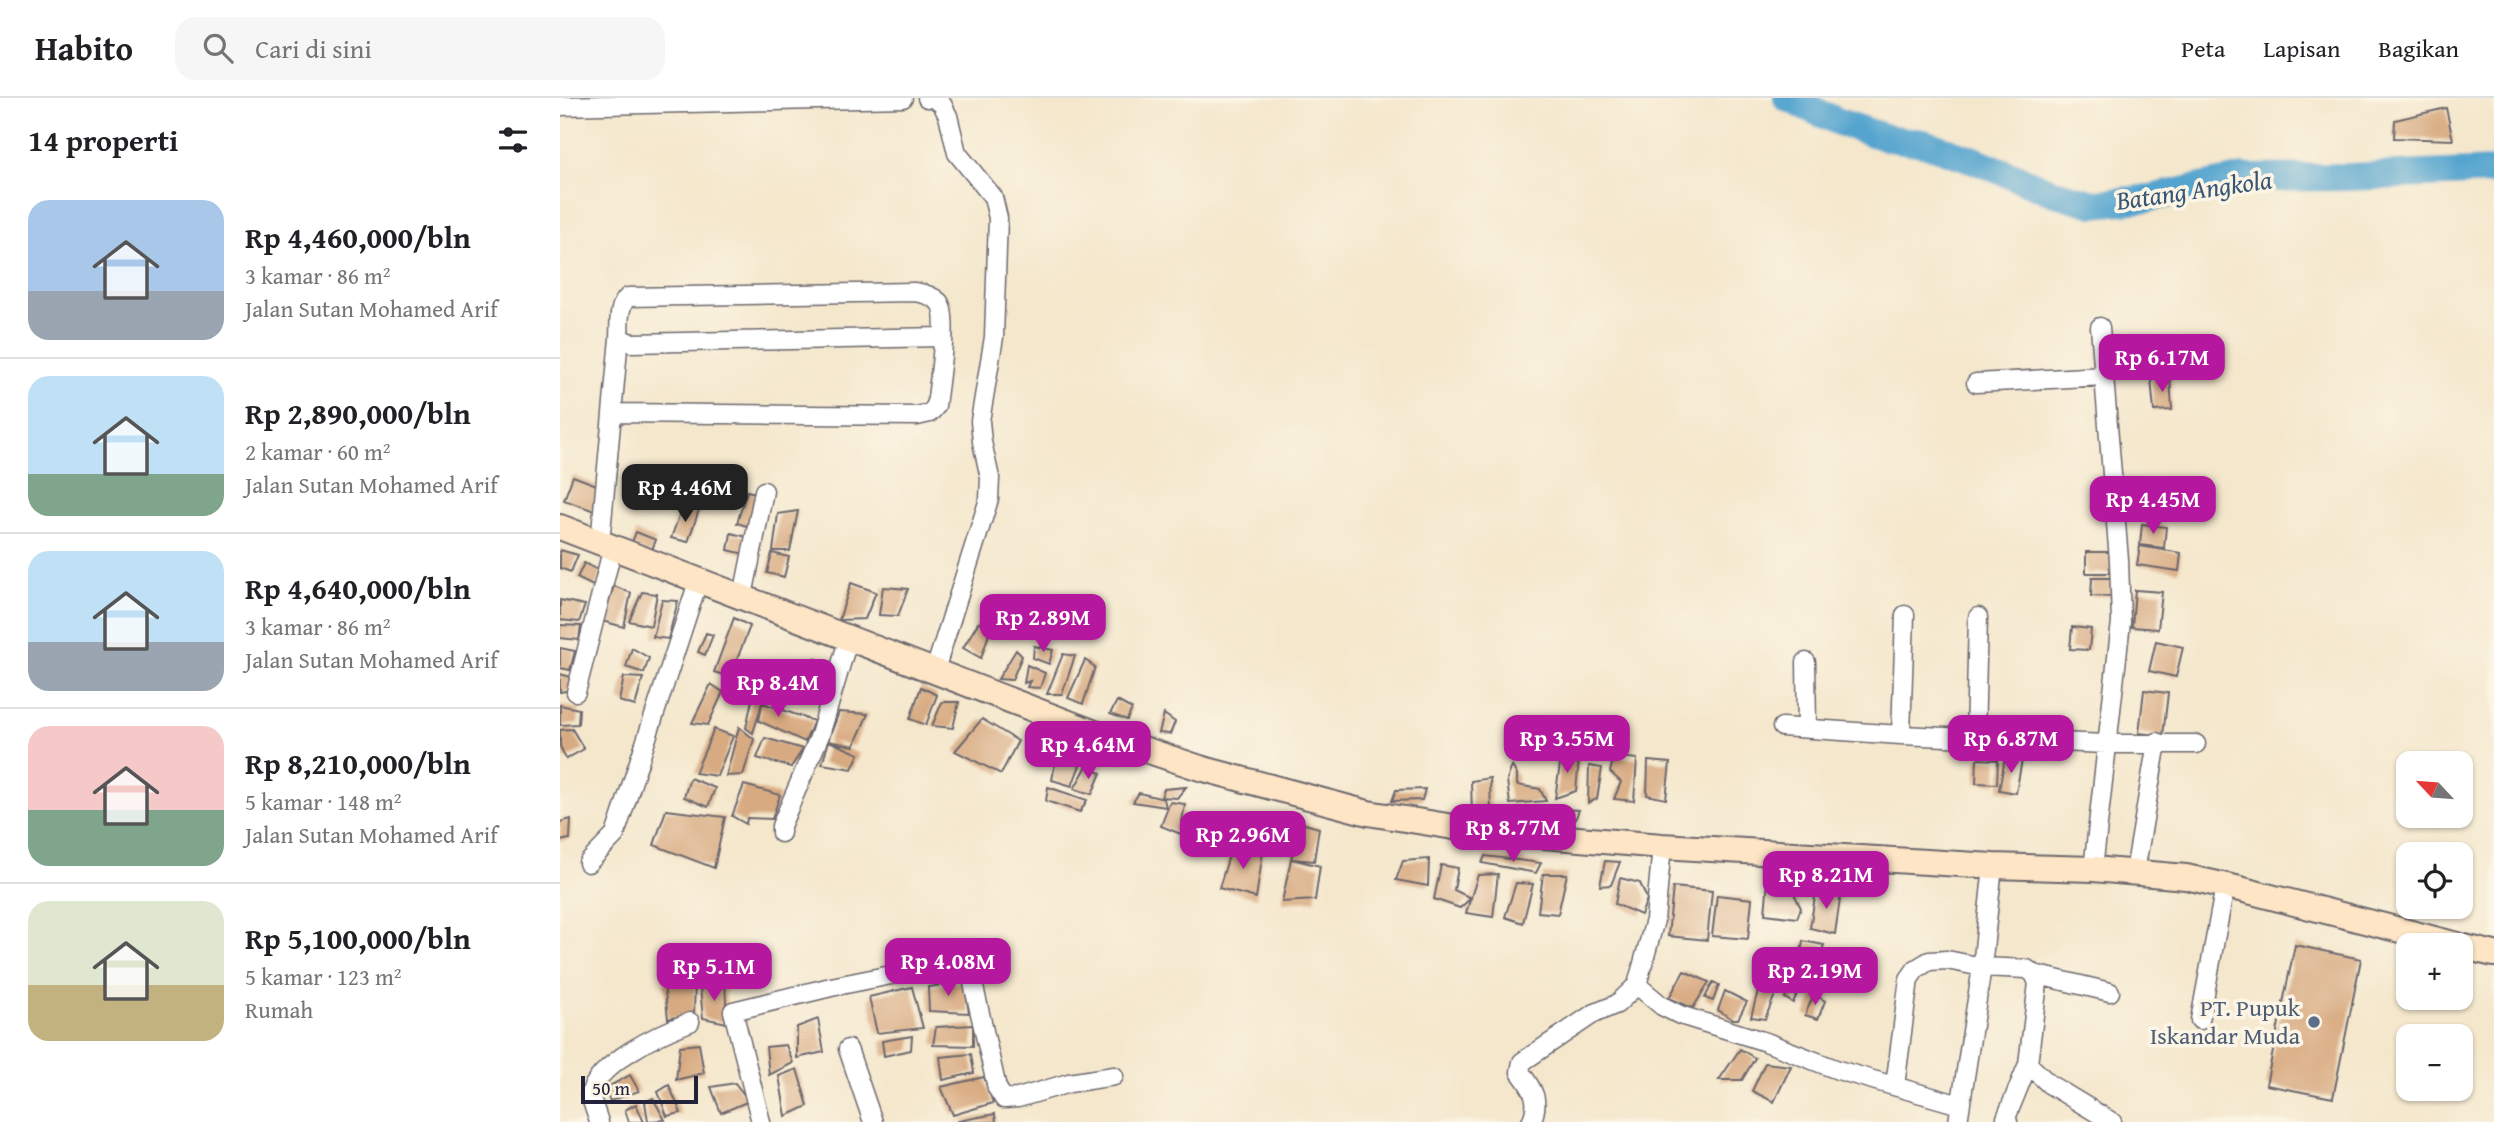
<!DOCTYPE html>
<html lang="id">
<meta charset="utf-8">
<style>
body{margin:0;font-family:"Gentium Book Plus",serif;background:#f6f6f6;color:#202124;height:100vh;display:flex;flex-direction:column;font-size:26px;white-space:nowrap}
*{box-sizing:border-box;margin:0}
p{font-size:23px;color:#757577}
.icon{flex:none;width:38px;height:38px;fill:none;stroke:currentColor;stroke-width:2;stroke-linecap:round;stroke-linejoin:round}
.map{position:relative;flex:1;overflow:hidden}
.panel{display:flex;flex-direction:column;background:#fff;width:560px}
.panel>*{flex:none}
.needle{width:46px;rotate:296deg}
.tools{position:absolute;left:1836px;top:653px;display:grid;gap:14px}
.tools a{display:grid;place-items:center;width:77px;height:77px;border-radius:14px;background:#fff;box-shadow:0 2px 5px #0004;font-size:35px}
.scale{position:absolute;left:21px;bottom:18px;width:117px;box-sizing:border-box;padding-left:7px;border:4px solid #22223b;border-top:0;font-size:19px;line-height:24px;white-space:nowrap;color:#22223b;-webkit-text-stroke:5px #fcf5e5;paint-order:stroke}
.price{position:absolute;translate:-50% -60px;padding:0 16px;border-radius:14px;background:#b5179e;color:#fff;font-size:23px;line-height:46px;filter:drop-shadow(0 2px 4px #0008)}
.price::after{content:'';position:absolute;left:50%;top:42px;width:21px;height:16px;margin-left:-10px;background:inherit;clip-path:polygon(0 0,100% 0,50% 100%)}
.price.on{background:#222;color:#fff}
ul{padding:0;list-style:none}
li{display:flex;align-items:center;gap:21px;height:175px;padding:0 28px}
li+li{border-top:2px solid #e0e0e0}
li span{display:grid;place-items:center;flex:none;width:196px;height:140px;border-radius:21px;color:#555}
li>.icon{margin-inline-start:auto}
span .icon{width:84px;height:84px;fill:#fffc;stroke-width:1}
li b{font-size:30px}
h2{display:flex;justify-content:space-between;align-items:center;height:84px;padding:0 28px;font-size:30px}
header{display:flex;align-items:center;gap:42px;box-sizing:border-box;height:98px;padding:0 35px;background:#fff;border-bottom:2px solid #e0e0e0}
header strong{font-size:33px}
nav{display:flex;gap:38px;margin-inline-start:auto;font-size:24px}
.search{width:490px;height:63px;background:#f6f6f6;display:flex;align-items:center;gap:18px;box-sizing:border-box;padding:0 24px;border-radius:21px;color:#757577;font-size:26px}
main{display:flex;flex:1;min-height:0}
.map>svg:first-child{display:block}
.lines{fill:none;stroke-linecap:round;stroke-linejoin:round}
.river{stroke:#55a4cf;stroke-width:28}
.building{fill:#d8aa81}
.street-casing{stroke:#6c676e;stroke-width:21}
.secondary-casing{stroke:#6c676e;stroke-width:28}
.street{stroke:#fff;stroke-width:18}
.secondary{stroke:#fde5c5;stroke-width:24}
.service-dot{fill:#5c6f8a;stroke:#fcf5e5;stroke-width:2.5}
.labels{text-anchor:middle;stroke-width:7;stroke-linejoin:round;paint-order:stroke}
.service-label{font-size:24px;fill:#4e5e75;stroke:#fcf5e5;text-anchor:end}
.water-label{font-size:26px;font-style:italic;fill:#365676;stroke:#fcf5e5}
</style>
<header>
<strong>Habito</strong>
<div class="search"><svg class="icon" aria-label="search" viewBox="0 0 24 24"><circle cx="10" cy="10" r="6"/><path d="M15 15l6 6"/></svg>Cari di sini</div>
<nav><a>Peta</a><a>Lapisan</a><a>Bagikan</a></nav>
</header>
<main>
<section class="panel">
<h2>14 properti<svg class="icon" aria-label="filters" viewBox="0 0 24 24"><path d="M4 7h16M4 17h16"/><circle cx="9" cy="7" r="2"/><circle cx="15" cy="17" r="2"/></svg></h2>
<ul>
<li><span style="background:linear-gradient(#a9c7e8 65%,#9aa5b1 0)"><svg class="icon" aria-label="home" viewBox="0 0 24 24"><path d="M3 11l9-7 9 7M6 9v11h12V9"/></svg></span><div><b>Rp 4,460,000/bln</b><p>3 kamar · 86 m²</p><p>Jalan Sutan Mohamed Arif</p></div></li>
<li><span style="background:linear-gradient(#bfe0f5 70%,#7fa58c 0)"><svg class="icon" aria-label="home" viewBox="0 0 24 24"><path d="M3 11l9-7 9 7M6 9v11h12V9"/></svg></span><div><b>Rp 2,890,000/bln</b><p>2 kamar · 60 m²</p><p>Jalan Sutan Mohamed Arif</p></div></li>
<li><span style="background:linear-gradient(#bfe0f5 65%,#9aa5b1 0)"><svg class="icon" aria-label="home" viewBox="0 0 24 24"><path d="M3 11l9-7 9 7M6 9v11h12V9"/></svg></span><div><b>Rp 4,640,000/bln</b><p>3 kamar · 86 m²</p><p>Jalan Sutan Mohamed Arif</p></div></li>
<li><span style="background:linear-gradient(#f6c9c9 60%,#7fa58c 0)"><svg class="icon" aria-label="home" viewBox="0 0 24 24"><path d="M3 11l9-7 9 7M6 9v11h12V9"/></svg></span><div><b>Rp 8,210,000/bln</b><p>5 kamar · 148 m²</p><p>Jalan Sutan Mohamed Arif</p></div></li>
<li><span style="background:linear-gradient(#dfe7d0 60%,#c2b280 0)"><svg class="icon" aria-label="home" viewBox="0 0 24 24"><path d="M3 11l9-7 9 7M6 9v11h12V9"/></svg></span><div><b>Rp 5,100,000/bln</b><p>5 kamar · 123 m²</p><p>Rumah</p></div></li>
</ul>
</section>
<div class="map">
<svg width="1934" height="1024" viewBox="0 0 1934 1024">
<rect width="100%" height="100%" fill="#fcf5e5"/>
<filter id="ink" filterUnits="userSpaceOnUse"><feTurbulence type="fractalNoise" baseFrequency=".0143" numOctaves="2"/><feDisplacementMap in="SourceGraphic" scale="14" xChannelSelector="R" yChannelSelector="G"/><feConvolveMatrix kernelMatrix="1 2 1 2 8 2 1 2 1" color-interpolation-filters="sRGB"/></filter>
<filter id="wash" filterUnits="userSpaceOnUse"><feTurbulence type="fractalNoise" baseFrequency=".00686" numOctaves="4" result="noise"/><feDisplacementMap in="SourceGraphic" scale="28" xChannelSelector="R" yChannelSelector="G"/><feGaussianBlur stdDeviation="1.57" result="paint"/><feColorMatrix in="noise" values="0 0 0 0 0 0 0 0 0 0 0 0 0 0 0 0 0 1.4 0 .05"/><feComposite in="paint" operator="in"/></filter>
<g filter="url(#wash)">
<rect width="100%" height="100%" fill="#f4e7cc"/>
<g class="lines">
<!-- river -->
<path class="river" d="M1227 0 1279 24 1327 40 1364 45 1414 62 1492 94 1534 106 1590 100 1684 80 1791 79 1934 73"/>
</g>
<g id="blocks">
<!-- building -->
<path class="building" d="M1886 10 1893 42 1834 40 1835 22Z
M1610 279 1612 312 1594 313 1591 281Z
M13 378 42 389 43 416 4 402Z
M187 393 200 396 190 429 177 425Z
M140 409 128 444 111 440 122 410Z
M238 413 230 453H213L218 416Z
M1582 426 1606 429 1604 450 1580 447Z
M76 434 96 442 90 456 71 447Z
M171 435 191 440 192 458 168 452Z
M1580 448 1621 455 1619 473 1577 467Z
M0 452 18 457 11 474 0 470Z
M1526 454H1555V475H1526Z
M212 455 229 459 224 479 207 475Z
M24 465 42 474 35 489 17 480Z
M1532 480H1556L1555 499 1531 498Z
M291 485 316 494 305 521 279 522Z
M54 488 71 495 64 529 42 523Z
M323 489 348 491 338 518 319 517Z
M1575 492 1602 494 1598 531 1572 529Z
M82 494 97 496 91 528 69 523Z
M0 502 25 507 19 524 0 522Z
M102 502 118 503 108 541 93 539Z
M174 520 190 528 170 579 154 574Z
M434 521 421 560 403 550 418 525Z
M0 527 21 528 19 542 0 540Z
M1512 529 1531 531 1529 552 1510 551Z
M146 535 153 537 145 557 138 554Z
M1596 543 1623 549 1616 579 1589 573Z
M474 548 493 552 489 566 473 560Z
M0 550 15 553 10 572 0 570Z
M72 550 89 560 84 575 66 569Z
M456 552 462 558 452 582 438 581Z
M503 556 515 558 502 596H487Z
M254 560 270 567 261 589 239 584Z
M525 562 535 569 523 606 508 600Z
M467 567 485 575 480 590 467 589 470 583 464 585Z
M0 576 11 579V592L0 594Z
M64 579 83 580 75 608 59 603Z
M151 586 163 594 148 627 132 625Z
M361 589 377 597 366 627 350 621Z
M1584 592 1608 595 1603 638 1579 635Z
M193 597H205L203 605 254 623 245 644 199 623 202 605 193 635 186 630Z
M557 603 572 611 567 622 550 616Z
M382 604H399L393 630 372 628Z
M0 607 19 611 18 626 0 627Z
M279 614 308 616 294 648 268 643Z
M604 616 615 624 610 636 599 635Z
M422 621 458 643 441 676 395 653Z
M179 629 194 641 183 677 166 678Z
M12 631 24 651 6 661 0 648V632Z
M154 631 173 638 157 678 135 675Z
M205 640 243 651 231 669 197 660Z
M269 643 299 656 292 671 262 666Z
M1002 653 1019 661 1016 693 995 700Z
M1054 658 1077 661 1074 703 1054 701 1061 684 1050 674Z
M496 660 520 667 512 688 492 682Z
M1445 660 1462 662 1456 695 1439 692Z
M1417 661 1438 662 1437 686 1416 685Z
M1088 663 1110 665 1106 701 1087 697Z
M527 668 541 675 532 696 514 691Z
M952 668 957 677V687L980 691 986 703 950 706 947 682Z
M1029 668 1042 670 1037 701 1028 705Z
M130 680 155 690 148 709 124 699Z
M930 680 931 716H912L911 683Z
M184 687 220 697 212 721 187 720 186 726 172 718Z
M488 689 527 702 520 714 486 703Z
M626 689 617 700 601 699 604 691Z
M865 691 862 702 832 703 836 692Z
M579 695 604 701 606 709 573 704Z
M610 704 625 706 622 724 632 729 628 739 601 728Z
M1000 711 1019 712 1015 722 997 720Z
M106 712 165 719 154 770 94 747Z
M11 721 10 741 0 743V724Z
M741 725 759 730 754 763 732 761 760 768 755 802 722 804 731 761Z
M673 745 703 754 696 800 659 790Z
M925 758 981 765 976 775 922 765Z
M869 761 868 788 836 782 843 763Z
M1045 763 1060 764 1051 787 1040 788Z
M881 767 898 770 894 792 911 800 900 810 874 801Z
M938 776 933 819 906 815 918 777Z
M983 776H1007L998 816 978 814Z
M1060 780 1080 785 1087 801 1081 817 1055 806Z
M1227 781 1241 810 1237 820 1205 816 1208 782Z
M956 785 973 786 963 825 945 819Z
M1113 789 1152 793 1147 842 1108 838Z
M1256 792 1281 794 1275 836 1250 830Z
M1157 797 1192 801 1188 841 1152 838Z
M1243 843 1264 847 1258 863 1239 866Z
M1735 847 1801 861 1773 1000 1706 987Z
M1124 873 1149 884 1133 910 1109 900Z
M1203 874 1220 885 1205 921 1191 919Z
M135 883 134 915 108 921 104 885Z
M165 884 167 925 143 920 140 890Z
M404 884 409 915 369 913 368 889Z
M1153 884 1159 887 1153 903 1145 900Z
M1229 888 1239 891 1233 905 1225 900Z
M352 889 363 930 317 935 309 899Z
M1165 893 1187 904 1178 921H1172L1158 912Z
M1254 896 1265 903 1258 921 1245 917Z
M258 921 264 954 237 960V929Z
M413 927V948L373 947 376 929Z
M352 938 351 952 324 958 322 943Z
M139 946 144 975 116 982 120 948Z
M226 947 233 965 209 977 206 949Z
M1180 951 1195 960 1182 982H1159Z
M411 956 414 975 383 982 380 959Z
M1205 965 1231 968 1214 1004 1192 993Z
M237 971 248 1008 226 1018 219 978Z
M70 977 79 993 50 1003 44 991Z
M424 979 433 1005 393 1017 381 989Z
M175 985 189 1003 161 1015 151 989Z
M109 987 121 1015 107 1018 98 994Z
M93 1000 105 1022 88 1023 85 1004Z
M76 1006 84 1024H69L65 1012Z
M435 1016 436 1024H398V1023Z"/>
</g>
</g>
<g filter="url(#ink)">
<use href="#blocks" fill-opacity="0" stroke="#6c676e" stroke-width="2"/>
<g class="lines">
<!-- street casing -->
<g class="street-casing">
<path id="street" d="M367 0H374L382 6 388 18 397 55 433 99 438 120 434 239 420 323 422 344 430 380 429 401 375 572
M0 8 343 0
M1416 285 1544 278
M52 315 357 318 370 315 376 308C378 289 390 217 379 204 372 197 362 195 354 194L68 199C57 209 60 226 59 240L71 245 383 239
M40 445 59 240
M183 498 204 393
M1246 564 1247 630
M16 594 53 449
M1222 629 1341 637 1546 646H1636
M1341 637 1345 517
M1415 641 1418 519
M221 735V728L260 637 289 539
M28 765 55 737 139 481
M1533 771 1561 524 1559 462 1540 229
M1575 774 1597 644
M1474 876 1550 894
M1077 887 1102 908 1120 917 1206 944 1278 972 1400 1007
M1640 922 1665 788
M288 951 313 1024
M1468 966 1489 986 1552 1024
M1335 988 1349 881 1356 871 1369 863 1387 862 1422 869 1467 871 1474 876 1478 885 1468 966 1446 1020 1448 1024
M39 1024 30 997C38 964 101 935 130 924
M201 1024 173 913 271 889 376 868 395 867 411 876 437 990 444 1001 458 1000 509 985 554 978
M971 1024C981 1003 973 991 960 974L962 964 1033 916 1057 906 1077 887 1095 822 1102 748
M1398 1024 1422 869 1433 768"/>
</g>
<!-- secondary casing -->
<g class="secondary-casing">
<path id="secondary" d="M0 429 535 635 640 670 808 715 912 732 1102 748 1433 768 1533 771 1626 779 1680 791 1898 847
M1900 848 1934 856"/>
</g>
<!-- street -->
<use href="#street" class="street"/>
<!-- secondary -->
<use href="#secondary" class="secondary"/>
</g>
</g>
<!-- markers -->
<circle class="service-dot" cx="1754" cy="924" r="7"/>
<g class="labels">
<!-- service labels -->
<g class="service-label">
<text x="1740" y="918">PT. Pupuk<tspan x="1740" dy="28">Iskandar Muda</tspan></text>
</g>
<!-- water labels -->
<g class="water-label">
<text transform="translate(1634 92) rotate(-8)" y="9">Batang Angkola</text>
</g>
</g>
</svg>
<div class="tools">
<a><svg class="needle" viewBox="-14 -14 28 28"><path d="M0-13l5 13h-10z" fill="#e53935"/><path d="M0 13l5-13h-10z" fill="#757577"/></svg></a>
<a><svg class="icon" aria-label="locate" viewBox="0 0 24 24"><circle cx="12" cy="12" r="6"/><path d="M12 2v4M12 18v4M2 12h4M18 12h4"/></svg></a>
<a>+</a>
<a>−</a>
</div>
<div class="scale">50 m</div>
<b class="price" style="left:1602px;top:296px">Rp 6.17M</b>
<b class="price on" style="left:125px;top:426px">Rp 4.46M</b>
<b class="price" style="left:1593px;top:438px">Rp 4.45M</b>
<b class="price" style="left:483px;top:556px">Rp 2.89M</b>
<b class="price" style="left:218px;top:621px">Rp 8.4M</b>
<b class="price" style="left:1007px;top:677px">Rp 3.55M</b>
<b class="price" style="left:1451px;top:677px">Rp 6.87M</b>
<b class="price" style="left:528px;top:683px">Rp 4.64M</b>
<b class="price" style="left:953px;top:766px">Rp 8.77M</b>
<b class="price" style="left:683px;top:773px">Rp 2.96M</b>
<b class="price" style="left:1266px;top:813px">Rp 8.21M</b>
<b class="price" style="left:388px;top:900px">Rp 4.08M</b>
<b class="price" style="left:154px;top:905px">Rp 5.1M</b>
<b class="price" style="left:1255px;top:909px">Rp 2.19M</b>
</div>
</main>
